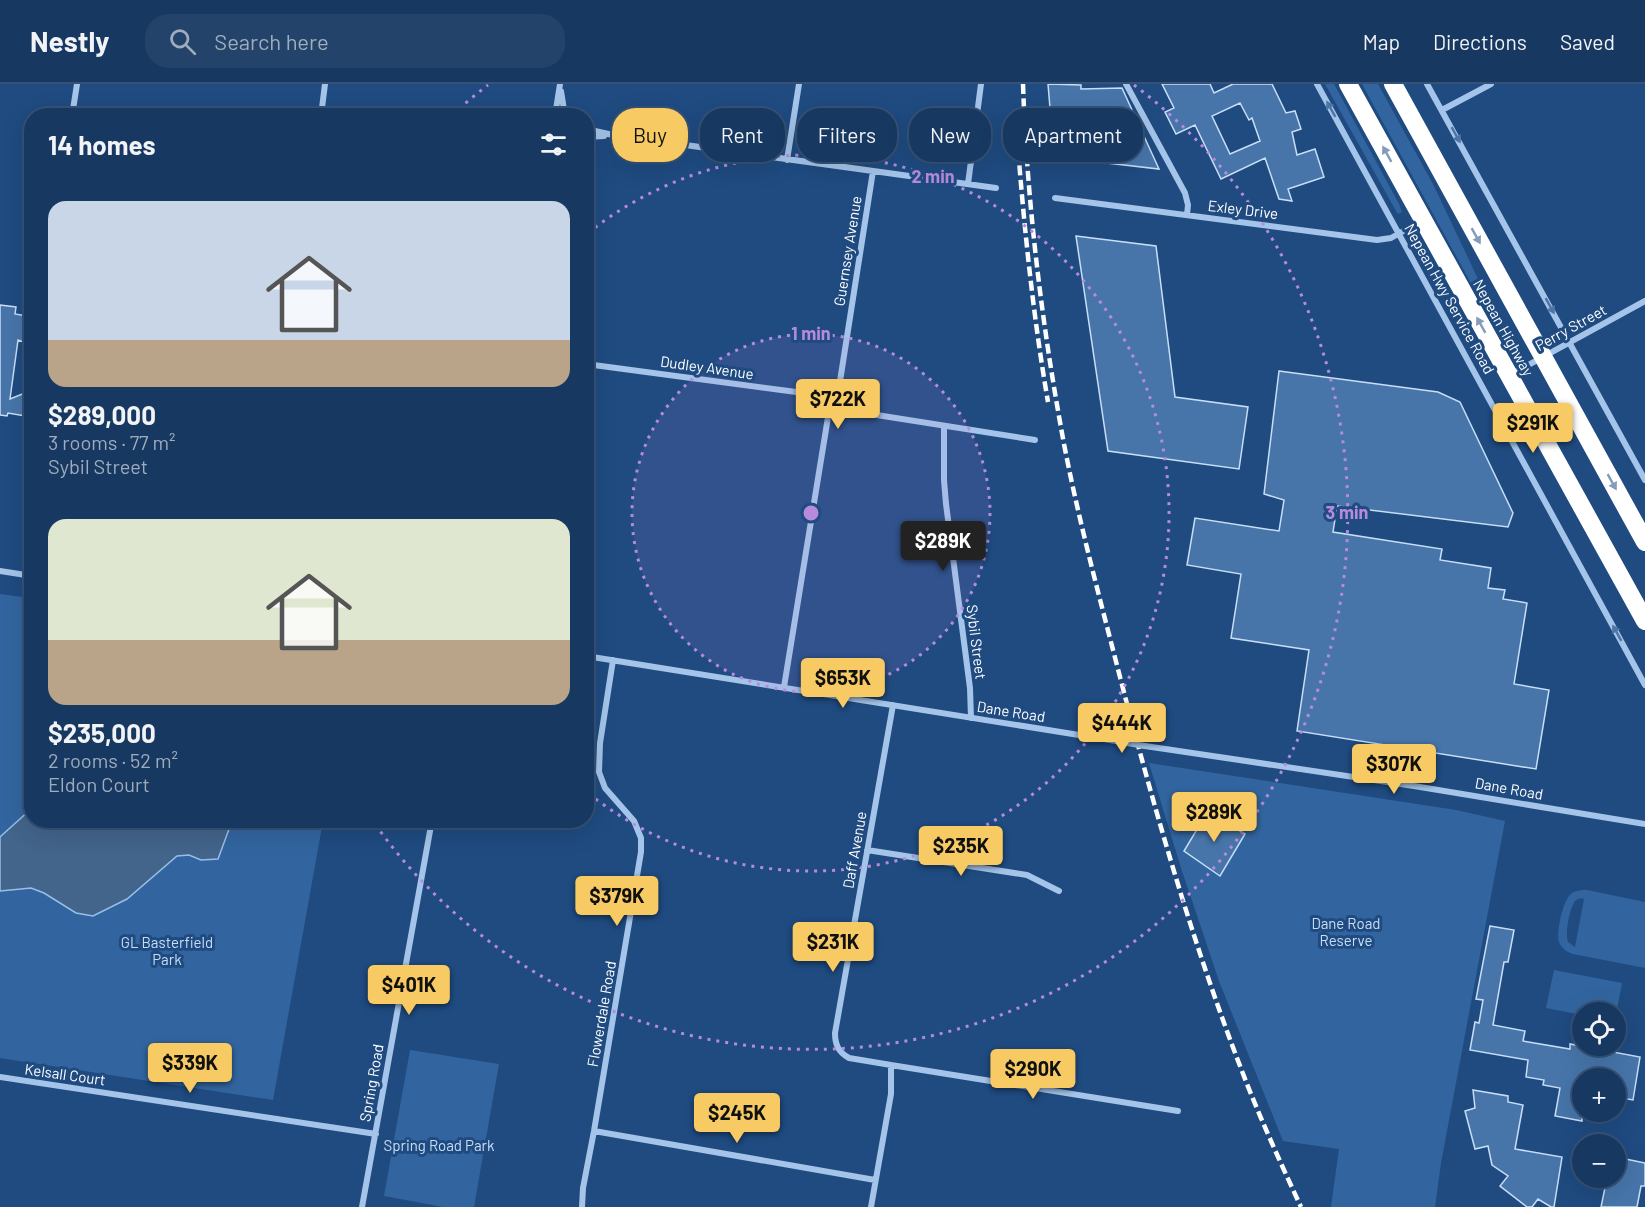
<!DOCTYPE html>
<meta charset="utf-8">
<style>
body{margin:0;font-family:Barlow,sans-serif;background:#24436a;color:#f1f3f6;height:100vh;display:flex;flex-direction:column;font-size:22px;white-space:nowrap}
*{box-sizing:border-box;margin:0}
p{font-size:20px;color:#9eacbd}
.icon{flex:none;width:33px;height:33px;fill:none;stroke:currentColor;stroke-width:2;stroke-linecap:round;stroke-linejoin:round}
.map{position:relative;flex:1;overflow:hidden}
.side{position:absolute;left:24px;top:24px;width:570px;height:720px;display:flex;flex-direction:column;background:#173861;border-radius:24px;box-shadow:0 6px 24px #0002,0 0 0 2px #365276}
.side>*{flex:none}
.banner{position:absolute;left:612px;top:24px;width:570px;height:54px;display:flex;gap:12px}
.controls{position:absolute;left:1572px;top:918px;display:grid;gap:12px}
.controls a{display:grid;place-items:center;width:54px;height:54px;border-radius:50%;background:#173861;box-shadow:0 6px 24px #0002,0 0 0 2px #365276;font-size:30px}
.price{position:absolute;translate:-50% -51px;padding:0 14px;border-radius:6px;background:#f7ca63;color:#111;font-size:20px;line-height:39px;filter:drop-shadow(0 2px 3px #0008)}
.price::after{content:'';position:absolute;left:50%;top:36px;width:18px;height:14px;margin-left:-9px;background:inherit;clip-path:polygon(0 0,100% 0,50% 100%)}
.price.selected{background:#222;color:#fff}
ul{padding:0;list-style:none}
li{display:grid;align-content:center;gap:12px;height:318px;padding:0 24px}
li span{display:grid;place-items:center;height:186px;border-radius:18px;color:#555}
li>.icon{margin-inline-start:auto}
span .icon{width:108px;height:108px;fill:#fffc;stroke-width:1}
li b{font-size:26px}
h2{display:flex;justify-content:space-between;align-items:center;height:72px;padding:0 24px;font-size:26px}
.pill{padding:0 21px;border-radius:24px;background:#173861;box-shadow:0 6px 24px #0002,0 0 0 2px #365276;font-size:21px;line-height:54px}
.pill.selected{background:#f7ca63;color:#111}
header{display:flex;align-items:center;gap:36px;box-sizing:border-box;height:84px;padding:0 30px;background:#173861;border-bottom:2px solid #365276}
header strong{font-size:28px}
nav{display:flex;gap:33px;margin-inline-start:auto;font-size:21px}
.search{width:420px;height:54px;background:#24436a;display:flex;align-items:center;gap:15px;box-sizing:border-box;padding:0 21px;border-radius:24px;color:#9eacbd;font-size:22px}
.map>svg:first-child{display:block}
.green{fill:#32659f;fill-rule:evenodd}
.water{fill:#43648b;stroke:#97bfea;stroke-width:1.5}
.building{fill:#4775aa;stroke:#c8def6;stroke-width:1.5;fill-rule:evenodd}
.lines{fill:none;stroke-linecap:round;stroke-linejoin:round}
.street{stroke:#a4c4e9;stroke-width:6}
.highway{stroke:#fff;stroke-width:18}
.rail{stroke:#fff;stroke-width:4.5;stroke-dasharray:10 4.5;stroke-linecap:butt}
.street-bridge{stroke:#a4c4e9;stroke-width:6}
.oneway{fill:#4e75a5}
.oneway2{fill:#849cba}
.ring{fill:none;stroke:#b68bdc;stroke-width:3;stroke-dasharray:3 6}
.labels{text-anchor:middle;stroke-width:6;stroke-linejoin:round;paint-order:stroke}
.street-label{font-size:15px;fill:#fff;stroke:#1f4b81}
.park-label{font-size:15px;fill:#c8def6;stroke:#1f4b81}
.centre{fill:#b68bdc;stroke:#1f4b81;stroke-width:3}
.ring-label{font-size:18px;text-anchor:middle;font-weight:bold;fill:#b68bdc;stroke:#1f4b81;stroke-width:6;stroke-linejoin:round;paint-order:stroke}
</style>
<header>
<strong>Nestly</strong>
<div class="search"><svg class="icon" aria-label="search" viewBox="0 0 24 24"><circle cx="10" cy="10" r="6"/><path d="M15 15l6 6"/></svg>Search here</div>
<nav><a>Map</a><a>Directions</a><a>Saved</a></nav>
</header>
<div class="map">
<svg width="1645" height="1123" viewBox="0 0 1645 1123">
<rect width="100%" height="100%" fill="#1f4b81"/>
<!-- green -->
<path class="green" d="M1325 0H1334L1399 120 1402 128 1398 130 1396 127Z
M1362 0H1378L1434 102 1479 197 1512 258 1506 261 1501 254Z
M0 510 31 514 32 736 323 737 273 1016 0 974Z
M1149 679 1456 726 1505 737 1441 1079 1435 1123H1331L1339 1065 1283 1057 1219 897 1181 784Z
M1587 806 1645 818V884L1573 870C1567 868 1562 865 1559 858 1556 848 1563 815 1572 809 1577 806 1582 806 1587 806ZM1581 814 1584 815 1575 863 1568 858C1565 850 1569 828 1573 821 1575 816 1576 816 1581 814Z
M1554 886 1622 899 1616 931V928H1582V931L1546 924Z
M410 966 499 980 474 1123H443L384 1112Z"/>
<!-- water -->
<path class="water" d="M31 725 32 736 232 737 218 775 201 776 189 771 177 772 127 815 93 832 76 829 44 809 31 804 0 807V753Z"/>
<!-- building -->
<path class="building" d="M1048 0 1081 1V5L1122 4 1159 85 1064 74 1065 62 1053 60Z
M1162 0H1210L1214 9 1233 0H1272L1286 29 1295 27 1301 45 1292 48 1297 71 1315 65 1324 93 1288 105 1292 117 1279 115 1265 74 1221 95 1195 41 1176 50 1165 28 1174 24ZM1240 19 1249 36 1252 34 1260 57 1230 70 1212 32Z
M1076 152 1156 162 1175 313 1248 323 1239 385 1108 367Z
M0 221 16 223 15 230 32 233V261L18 256 10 315 32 306V333L8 329 7 332 0 331Z
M1279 287 1438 308 1460 318 1513 429 1508 443 1337 422 1333 448 1442 465 1440 476 1491 484 1488 504 1505 506 1503 515 1527 519 1514 600 1549 606 1536 685 1297 647 1309 566 1231 554 1241 490 1187 481 1195 434 1279 447 1284 416 1264 410Z
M1208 727 1245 750 1220 792 1184 767Z
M1490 842 1514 846 1508 878H1504L1493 941 1525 947 1523 957 1570 965V960L1640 973 1633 1016 1616 1013V994H1582V1037L1555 1032 1560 1004 1543 1001 1544 996 1526 993 1528 976 1470 966 1475 938 1479 939 1483 916 1476 915Z
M1473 1006 1508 1012V1018L1523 1021 1515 1065 1562 1073 1554 1123H1551L1538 1115 1532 1123H1527L1500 1102 1508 1092 1492 1081 1488 1062 1475 1065 1465 1027 1475 1024Z
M1616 1073 1645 1079V1102H1641L1637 1123H1601L1607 1094H1616Z"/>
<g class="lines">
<!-- street -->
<path class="street" d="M1126 0 1185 109 1188 121 1187 131
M1317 0 1645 601
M1427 0 1645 396
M561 7 565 32
M1442 26 1491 0
M72 32 77 0
M321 32 325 0
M555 32 560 0
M586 45 613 51 996 104
M586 53 604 52
M787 76 799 0
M968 100 981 0
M1055 114 1377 156 1391 154 1423 136
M586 280 804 309C824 315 843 324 864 329L1035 356
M1512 290 1645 217
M944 343V396L946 420 970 604 971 634
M0 487 32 492
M586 572 1104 655
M784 603 829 327 838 310 873 87
M1145 662 1414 702 1645 740
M867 766 1027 791 1059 807
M891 981 1178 1027
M0 993 376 1050
M594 1047 875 1096
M362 1123 432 736
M582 1123 583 1104 594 1047 641 768V754L634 737 605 704 599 688 600 659 613 576
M871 1123 891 1010V981L849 974C838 968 835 960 835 949L893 621"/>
<!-- highway -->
<path class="highway" d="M1348 0 1645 537
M1393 0 1645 458"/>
<!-- rail -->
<path class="rail" d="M1023 0C1027 119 1042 242 1064 360 1079 438 1100 515 1120 593 1156 732 1196 871 1249 1005 1265 1045 1283 1084 1301 1123
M1016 38C1023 132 1032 225 1048 318"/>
<!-- street-bridge -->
<path class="street-bridge" d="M1104 655 1145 662"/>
</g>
<!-- one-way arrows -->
<defs><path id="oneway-solid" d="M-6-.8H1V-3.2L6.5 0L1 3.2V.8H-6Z" transform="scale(1.5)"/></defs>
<g class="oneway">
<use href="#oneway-solid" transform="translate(1331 25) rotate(-119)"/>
<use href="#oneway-solid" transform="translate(1456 51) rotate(61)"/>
<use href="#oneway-solid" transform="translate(1550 222) rotate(61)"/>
<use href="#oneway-solid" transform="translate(1617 549) rotate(-119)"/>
</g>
<g class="oneway2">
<use href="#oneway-solid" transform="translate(1387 70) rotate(-119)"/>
<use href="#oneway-solid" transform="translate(1476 152) rotate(61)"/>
<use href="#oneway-solid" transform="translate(1481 241) rotate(-119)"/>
<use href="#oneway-solid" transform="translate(1612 398) rotate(61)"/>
</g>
<!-- distance rings -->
<circle cx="811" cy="429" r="179" fill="#b68bdc" fill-opacity=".12"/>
<g class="ring">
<circle cx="811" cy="429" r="179"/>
<path d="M588 149A358 358 0 1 1 588 709"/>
<path d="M452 31A536 536 0 0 1 488 1M1134 1A536 536 0 1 1 375 740"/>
</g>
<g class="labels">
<!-- street labels -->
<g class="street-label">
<text transform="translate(1243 126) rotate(7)" y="5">Exley Drive</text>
<text transform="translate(848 167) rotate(-81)" y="5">Guernsey Avenue</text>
<text transform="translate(1449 215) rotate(61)" y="5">Nepean Hwy Service Road</text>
<text transform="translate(1503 244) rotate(61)" y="5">Nepean Highway</text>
<text transform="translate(1571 244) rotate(-29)" y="5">Perry Street</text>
<text transform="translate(707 284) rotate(8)" y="5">Dudley Avenue</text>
<text transform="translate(976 558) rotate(83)" y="5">Sybil Street</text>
<text transform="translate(1011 628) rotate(9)" y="5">Dane Road</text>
<text transform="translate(1509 705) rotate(10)" y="5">Dane Road</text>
<text transform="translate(855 766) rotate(-80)" y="5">Daff Avenue</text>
<text transform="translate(602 930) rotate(-80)" y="5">Flowerdale Road</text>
<text transform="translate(65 991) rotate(8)" y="5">Kelsall Court</text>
<text transform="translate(372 999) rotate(-80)" y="5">Spring Road</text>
</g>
<!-- park labels -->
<g class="park-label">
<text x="1346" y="845">Dane Road<tspan x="1346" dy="17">Reserve</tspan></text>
<text x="167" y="864">GL Basterfield<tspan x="167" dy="17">Park</tspan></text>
<text x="439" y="1067">Spring Road Park</text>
</g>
</g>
<circle cx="811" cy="429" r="9" class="centre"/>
<g class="ring-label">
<text x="933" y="99">2 min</text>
<text x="811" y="256">1 min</text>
<text x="1347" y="435">3 min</text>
</g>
</svg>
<div class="controls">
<a><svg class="icon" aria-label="locate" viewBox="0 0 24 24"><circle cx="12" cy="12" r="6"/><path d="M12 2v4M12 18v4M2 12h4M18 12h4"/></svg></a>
<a>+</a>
<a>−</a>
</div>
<b class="price" style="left:838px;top:346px">$722K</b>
<b class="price" style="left:1533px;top:370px">$291K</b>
<b class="price selected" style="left:943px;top:488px">$289K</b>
<b class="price" style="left:843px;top:625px">$653K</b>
<b class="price" style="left:1122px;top:670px">$444K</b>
<b class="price" style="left:1394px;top:711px">$307K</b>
<b class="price" style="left:1214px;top:759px">$289K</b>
<b class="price" style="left:961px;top:793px">$235K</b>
<b class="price" style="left:617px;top:843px">$379K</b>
<b class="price" style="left:833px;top:889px">$231K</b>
<b class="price" style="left:409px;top:932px">$401K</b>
<b class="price" style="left:190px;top:1010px">$339K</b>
<b class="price" style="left:1033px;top:1016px">$290K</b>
<b class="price" style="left:737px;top:1060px">$245K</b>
<div class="banner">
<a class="pill selected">Buy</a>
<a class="pill">Rent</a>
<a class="pill">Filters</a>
<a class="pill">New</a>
<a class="pill">Apartment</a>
</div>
<section class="side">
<h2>14 homes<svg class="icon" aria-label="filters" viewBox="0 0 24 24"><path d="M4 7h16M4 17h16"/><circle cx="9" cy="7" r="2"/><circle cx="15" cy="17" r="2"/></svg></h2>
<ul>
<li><span style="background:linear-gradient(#c9d6e8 75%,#b9a48a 0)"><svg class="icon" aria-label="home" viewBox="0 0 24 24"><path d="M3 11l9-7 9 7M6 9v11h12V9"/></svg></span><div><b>$289,000</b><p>3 rooms · 77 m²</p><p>Sybil Street</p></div></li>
<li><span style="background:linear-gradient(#dfe7d0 65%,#b9a48a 0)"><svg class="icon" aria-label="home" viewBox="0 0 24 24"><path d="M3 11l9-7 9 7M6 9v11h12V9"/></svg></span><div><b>$235,000</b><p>2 rooms · 52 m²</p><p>Eldon Court</p></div></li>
</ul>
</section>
</div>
